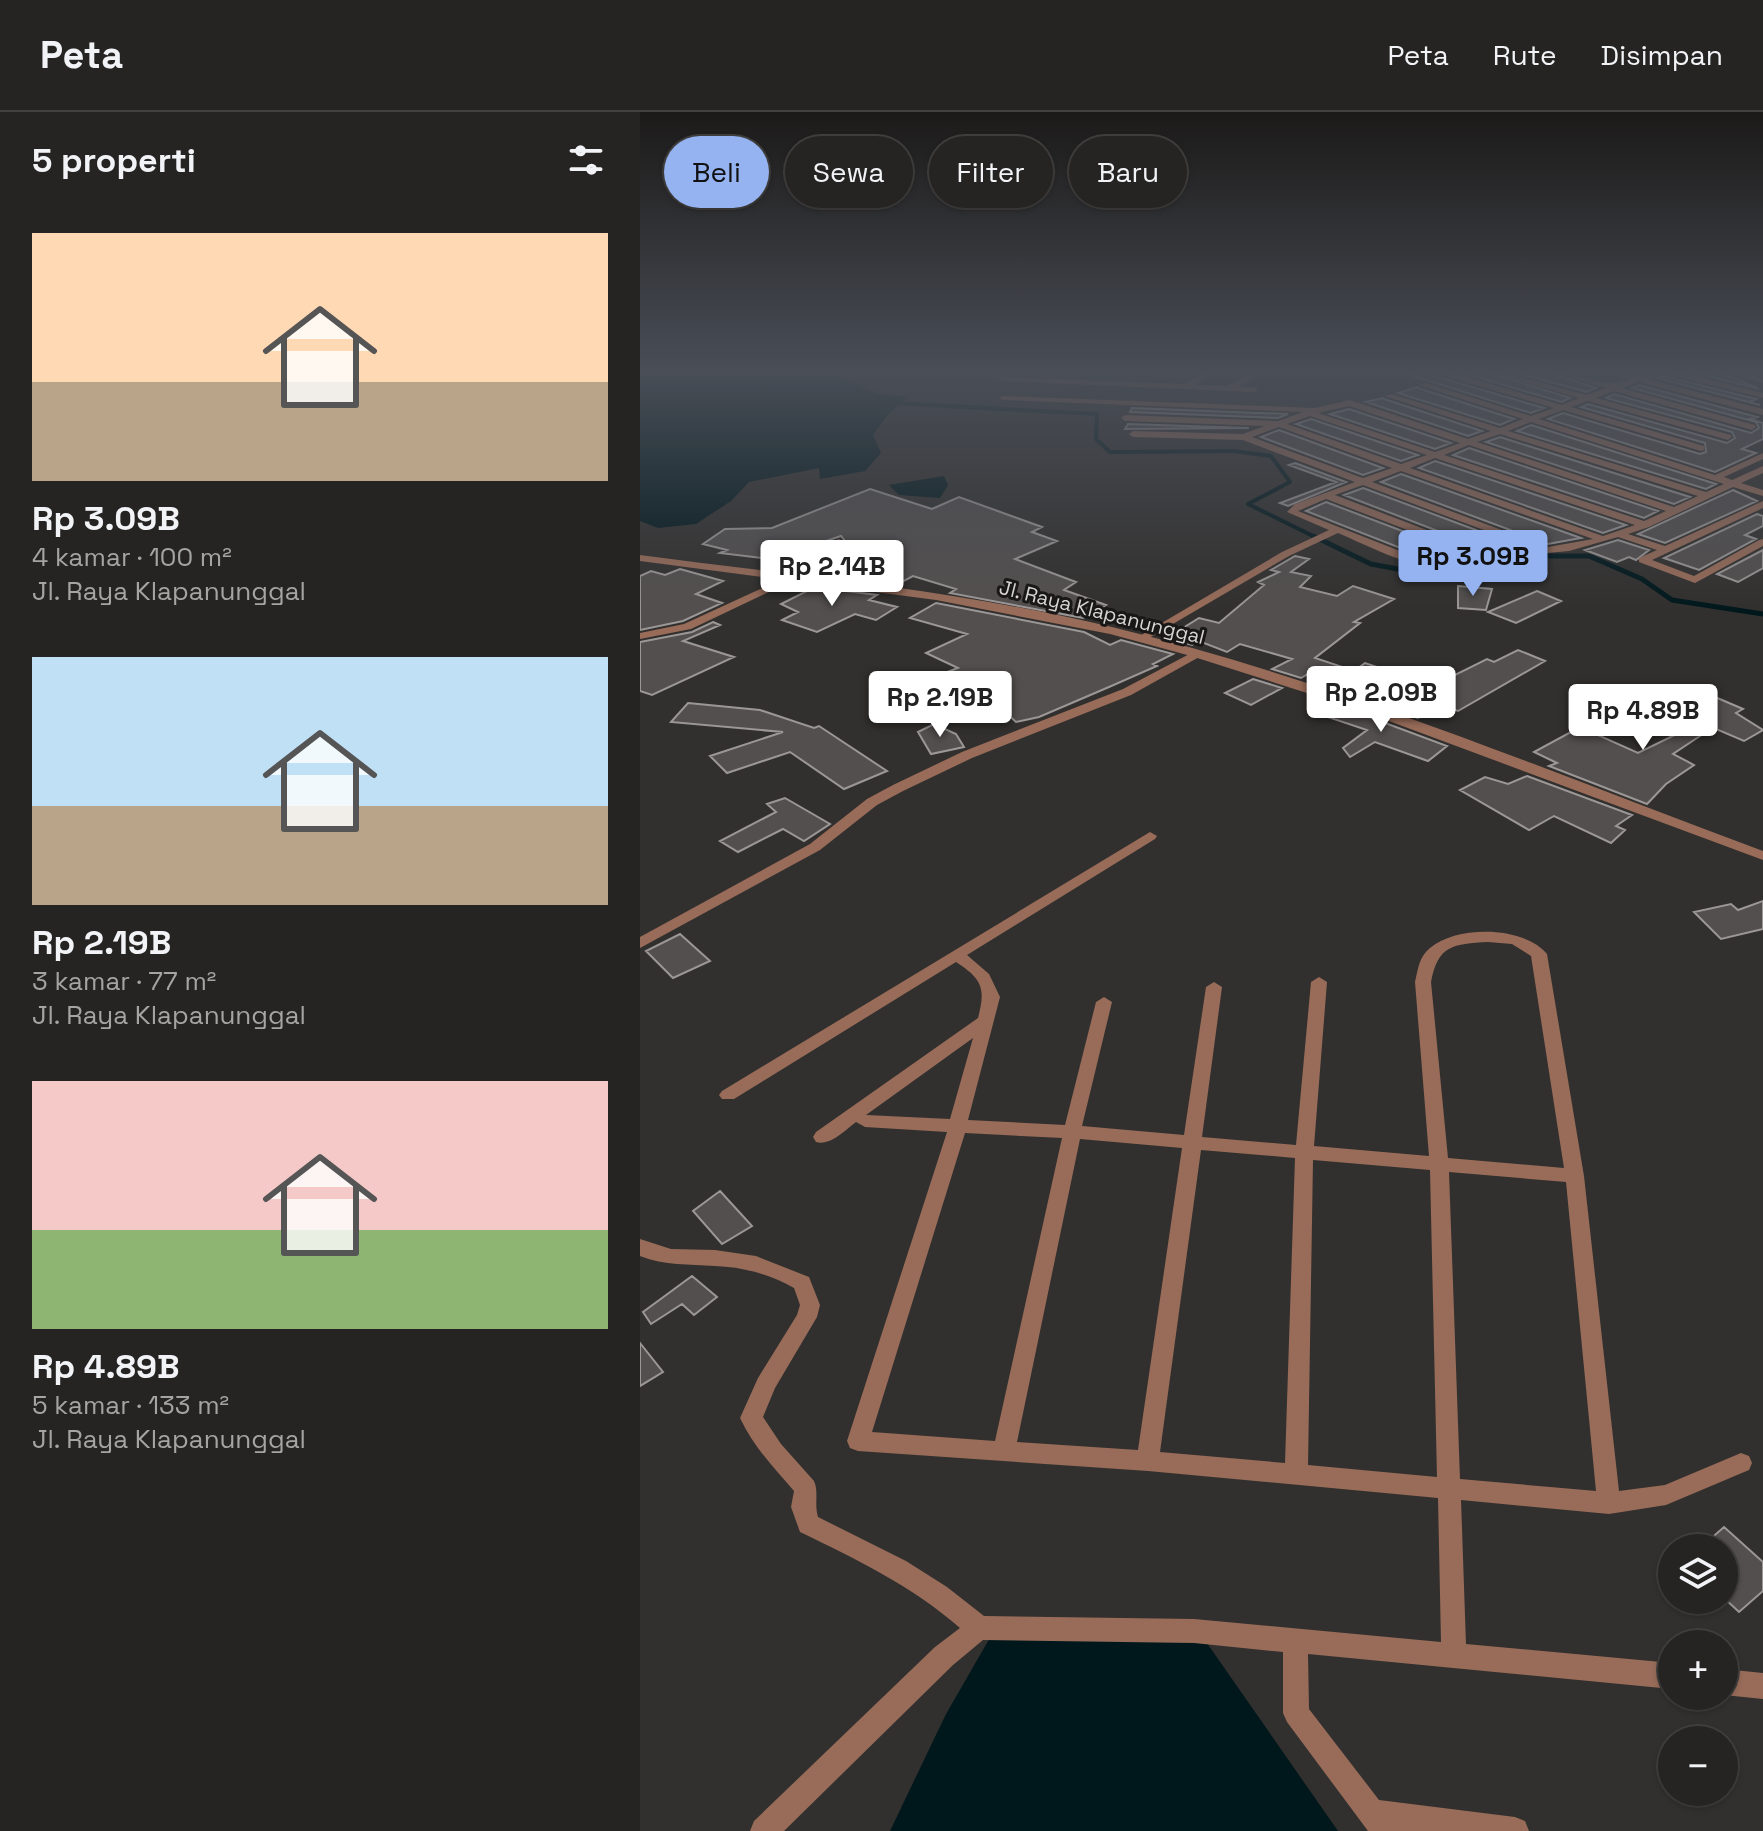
<!DOCTYPE html>
<html lang="id">
<meta charset="utf-8">
<style>
body{margin:0;font-family:"Space Grotesk",sans-serif;background:#2e2c2a;color:#f1f3f6;height:100vh;display:flex;flex-direction:column;font-size:30px;white-space:nowrap}
*{box-sizing:border-box;margin:0}
p{font-size:26px;color:#a4a4a5}
.icon{flex:none;width:44px;height:44px;fill:none;stroke:currentColor;stroke-width:2;stroke-linecap:round;stroke-linejoin:round}
.map{position:relative;flex:1;overflow:hidden}
.details{display:flex;flex-direction:column;background:#262422;width:640px}
.details>*{flex:none}
.guide{position:absolute;left:24px;top:24px;width:760px;height:72px;display:flex;gap:16px}
.controls{position:absolute;left:1018px;top:1422px;display:grid;gap:16px}
.controls a{display:grid;place-items:center;width:80px;height:80px;border-radius:50%;background:#262422;box-shadow:0 2px 6px #0004,0 0 0 2px #424140;font-size:40px}
.price{position:absolute;translate:-50% -68px;padding:0 18px;border-radius:8px;background:#fff;color:#222;font-size:26px;line-height:52px;filter:drop-shadow(0 2px 4px #0008)}
.price::after{content:'';position:absolute;left:50%;top:48px;width:24px;height:18px;margin-left:-12px;background:inherit;clip-path:polygon(0 0,100% 0,50% 100%)}
.price.active{background:#95b2f1;color:#111}
ul{padding:0;list-style:none}
li{display:grid;align-content:center;gap:16px;height:424px;padding:0 32px}
li span{display:grid;place-items:center;height:248px;border-radius:0px;color:#555}
li>.icon{margin-inline-start:auto}
span .icon{width:144px;height:144px;fill:#fffc;stroke-width:1}
li b{font-size:34px}
h2{display:flex;justify-content:space-between;align-items:center;height:96px;padding:0 32px;font-size:34px}
.chip{padding:0 28px;border-radius:36px;background:#262422;box-shadow:0 2px 6px #0004,0 0 0 2px #424140;font-size:28px;line-height:72px}
.chip.active{background:#95b2f1;color:#111}
header{display:flex;align-items:center;gap:48px;box-sizing:border-box;height:112px;padding:0 40px;background:#262422;border-bottom:2px solid #424140}
header strong{font-size:38px}
nav{display:flex;gap:44px;margin-inline-start:auto;font-size:28px}
main{display:flex;flex:1;min-height:0}
.map>svg:first-child{display:block}
.water{fill:#00181c}
.lines{fill:none;stroke-linecap:round;stroke-linejoin:round}
.stream-far1{stroke:#00181c;stroke-width:4}
.stream{stroke:#00181c;stroke-width:5}
.building{fill:#534f4e;stroke:#9b9796;stroke-width:2}
.service{fill:#986c59;fill-rule:evenodd}
.minor{fill:#986c59;fill-rule:evenodd}
.tertiary{fill:#986c59;fill-rule:evenodd}
.labels{text-anchor:middle;stroke-width:6;stroke-linejoin:round;paint-order:stroke}
.far-street-label{font-size:20px;fill:#d7d5d4;stroke:#191817}
</style>
<header>
<strong>Peta</strong>
<nav><a>Peta</a><a>Rute</a><a>Disimpan</a></nav>
</header>
<main>
<section class="details">
<h2>5 properti<svg class="icon" aria-label="filters" viewBox="0 0 24 24"><path d="M4 7h16M4 17h16"/><circle cx="9" cy="7" r="2"/><circle cx="15" cy="17" r="2"/></svg></h2>
<ul>
<li><span style="background:linear-gradient(#ffd9b3 60%,#b9a48a 0)"><svg class="icon" aria-label="home" viewBox="0 0 24 24"><path d="M3 11l9-7 9 7M6 9v11h12V9"/></svg></span><div><b>Rp 3.09B</b><p>4 kamar · 100 m²</p><p>Jl. Raya Klapanunggal</p></div></li>
<li><span style="background:linear-gradient(#bfe0f5 60%,#b9a48a 0)"><svg class="icon" aria-label="home" viewBox="0 0 24 24"><path d="M3 11l9-7 9 7M6 9v11h12V9"/></svg></span><div><b>Rp 2.19B</b><p>3 kamar · 77 m²</p><p>Jl. Raya Klapanunggal</p></div></li>
<li><span style="background:linear-gradient(#f6c9c9 60%,#8fb573 0)"><svg class="icon" aria-label="home" viewBox="0 0 24 24"><path d="M3 11l9-7 9 7M6 9v11h12V9"/></svg></span><div><b>Rp 4.89B</b><p>5 kamar · 133 m²</p><p>Jl. Raya Klapanunggal</p></div></li>
</ul>
</section>
<div class="map">
<svg width="1123" height="1719" viewBox="0 0 1123 1719">
<rect width="100%" height="100%" fill="#32302e"/>
<!-- water -->
<path class="water" d="M0 258H185L238 282 268 285 249 301 233 323 241 341 225 359 180 367 179 356 109 370 91 389 56 412 18 416 0 409Z
M304 364 308 373 300 386 259 383 249 373Z
M355 1517 562 1524 698 1719H250L306 1602Z"/>
<g class="lines">
<!-- stream-far1 -->
<path class="stream-far1" d="M252 291 457 302 456 327 470 340 594 339 631 344 650 370 608 392 677 426"/>
<!-- stream -->
<path class="stream" d="M673 424 731 452 806 466 902 444H949L1002 467 1032 488 1123 502"/>
</g>
<!-- building -->
<path class="building" d="M767 258H792L794 264 904 296 891 301 767 262Z
M813 258H840L930 286 922 290Z
M866 258H902L956 276 947 280Z
M1043 258H1076L1119 277Z
M1023 264 1116 287 1109 290 1120 293 1017 266Z
M999 273 1117 305 1110 307 1123 311V327L1102 337 1116 341 1075 360 908 307 923 301 1060 342 1066 340 1065 331 941 295 948 292 1087 331 1095 326 1092 320 966 286 974 282 1111 321 1119 316 1116 310 992 276Z
M777 275 778 276 874 307 860 313 758 281Z
M743 286 744 287 842 319 828 324 726 290Z
M492 296 648 302 638 306 490 300Z
M709 297 811 331 795 337 690 302Z
M671 307 778 343 761 349 656 312Z
M488 312 609 316 485 317Z
M891 313 1076 372 1066 377 877 319Z
M639 318 743 356 723 363 621 325Z
M860 325 1050 385 1034 392 846 330Z
M829 336 1018 399 1004 406 813 343Z
M795 349 986 413 963 421 779 356Z
M655 351 706 370 648 394 640 391 696 370 649 353Z
M761 362 941 426 908 432 741 370Z
M723 376 879 434 847 438 704 383Z
M230 377 292 397 319 385 402 415 392 420 417 429 375 447 436 470 424 478 466 493 443 506 310 481 316 477 273 464 256 473 195 464 200 462 160 452 203 432 205 429 201 424 174 433 146 449 80 441 87 438 63 432 85 417 132 416Z
M1093 378 1117 389 1025 431 998 422Z
M686 390 828 444 789 447 784 445 785 440 778 443 666 399Z
M1117 402 1123 404V414L1105 423 1116 427 1059 458 1024 446Z
M978 428 1009 438 996 448 989 445 977 450 945 438Z
M1123 438V456L1098 470 1077 462Z
M655 444 669 447 651 460 671 464 660 475 697 484 713 474 754 487 714 510 720 511 675 546 714 559 725 551 752 560 758 556 801 570 847 547 854 550 878 538 905 549 818 599 801 593 778 606 704 580 711 576 668 562 661 566 632 557 652 547 600 532 587 540 559 529 552 533 527 526 559 506 579 511 624 473 618 470 639 460 631 458Z
M40 457 83 469 56 482 82 491 43 509 0 518V464L11 459 25 463Z
M818 474 852 477 846 498 818 496Z
M175 475 237 483 229 488 257 495 236 508 215 502 177 520 142 508 158 500 141 492Z
M897 479 921 489 876 511 848 500Z
M296 491 444 520 470 533 481 528 533 542 513 552 517 554 469 575 399 605 376 610 336 573 327 577 302 562 318 556 286 541 327 522 270 506Z
M73 510 80 513 43 529 94 545 12 583 0 579V530L52 520Z
M613 567 642 576 611 593 585 581Z
M1075 585 1103 597 1096 601 1123 618 1104 629 1074 616 1060 624 1033 642 1054 653 1026 672 1007 692 909 654 917 651 894 640 940 615 998 641 1041 620 1034 617 1041 613 1024 604 1049 592 1063 598Z
M48 591 120 598 174 616 179 614 247 659 204 677 150 640 87 661 70 644 143 620 31 610Z
M688 591 713 599 807 634 788 649 735 630 710 645 703 636 727 618 673 600Z
M294 612 316 622 324 635 291 642 278 620Z
M887 664 992 703 976 714 985 718 971 731 914 704 889 718 820 678 845 665 868 672Z
M145 686 190 712 164 729 143 717 98 740 80 729 136 700 127 692Z
M1123 789V817L1081 827 1054 800 1091 792 1098 798Z
M40 822 70 849 33 866 6 839Z
M80 1079 112 1114 82 1132 53 1099Z
M52 1164 77 1185 54 1203 42 1192 11 1212 3 1200Z
M0 1231 23 1260 0 1274Z
M1084 1415 1123 1450V1479L1099 1500 1084 1486V1436H1060Z"/>
<g class="lines">
<!-- service -->
<path class="service" d="M199 427 202 429 201 430 179 438 132 464 127 463 175 436Z"/>
<!-- minor -->
<path class="minor" d="M568 258H577L555 273 587 274 618 258H628L598 275 618 276 615 280 361 269 357 267 361 265 544 272Z
M795 258H803L922 293 939 286 843 258H855L947 283 966 276 905 258C938 257 958 279 990 267L960 258C973 258 987 265 999 264 1010 263 1019 258 1031 258L1123 281V286L1023 261 1007 267 1123 297V303L999 270 982 276 1115 313 1116 315 1112 318 974 279 956 286 1091 323 1092 325 1088 328 948 289 931 295 1064 334V338L1061 339 923 298 899 307 1075 363 1123 341V347L1084 365 1092 368 1123 354V361L1101 371 1123 378V384L1093 375 1009 415 988 422 1025 434 1123 389V396L1012 448 1054 464 1119 428 1123 427V434L1055 471 999 450V446L1017 438 978 425 929 439 863 445 828 453 823 450 836 444 686 387 658 399 788 450 817 449 822 452C794 469 727 433 698 421L649 444 502 530 496 527 498 525 642 440 689 418 647 400 655 392 715 370 603 328 493 325 489 322 493 319 603 322 625 314 485 309 481 306 485 303 638 309 663 300 363 288 359 286 363 284 675 296 710 288 828 327 851 319 745 284 752 282 860 316 883 307 779 273 786 271 891 304 914 296 795 261ZM709 294 820 331 795 340 678 301ZM670 304 787 343 761 352 647 312ZM891 310 1084 372 1066 380 868 319ZM639 315 752 356 723 366 612 325ZM860 322 1058 384 1034 395 837 330ZM829 333 1026 399 1004 409 804 343ZM795 346 995 413 963 424 770 356ZM761 359 953 427 908 435 732 370ZM723 373 892 436 847 441 695 383Z
M1079 258H1091L1123 267V271Z
M151 463 160 465 51 517 0 527V521L44 512Z
M557 538 563 542 561 544 491 583 332 646 263 679 237 693 180 738 0 836V825L170 732 227 687 253 673 322 640 483 577Z
M510 720 517 724 515 727 327 843 349 862 360 885 328 1008 425 1013 456 890 464 885 472 890 442 1014 544 1023 566 875 574 870 582 875 562 1025 656 1033 671 870 679 865 687 870 674 1034 789 1044 775 870C778 857 779 845 790 836 817 813 884 814 907 842L944 1064 979 1379 1025 1373 1101 1341 1109 1344 1112 1351 1109 1358 1026 1393 969 1402 821 1388 826 1532 1032 1551V1577L668 1542 669 1597 739 1688 875 1705 885 1709 889 1719H728L647 1610 643 1601V1540L554 1531 343 1528 313 1553 144 1719H110L114 1709 295 1535 320 1516C272 1474 216 1447 160 1420L151 1395 154 1379C134 1356 113 1334 100 1306L118 1266 157 1203 160 1193 154 1176C129 1162 103 1155 75 1154 49 1152 25 1154 0 1144V1127L31 1137 75 1138 116 1144 169 1165 180 1193 177 1205 135 1276 123 1305 141 1332 174 1369C179 1380 174 1392 178 1405L266 1449 307 1475 344 1504 554 1507 801 1530 798 1386 508 1359 218 1339 210 1336 207 1329 307 1020 225 1015 216 1010C205 1018 191 1034 176 1030L173 1025 176 1020 338 906C346 876 342 867 316 850L94 987H82L79 983 82 979ZM848 830 872 832 891 844 924 1056 808 1046 791 870C798 833 813 832 848 830ZM333 926 310 1007 226 1003ZM325 1021 422 1026 355 1329 232 1320ZM440 1027 542 1036 498 1338 377 1330ZM561 1038 655 1046 645 1351 520 1340ZM673 1048 790 1058 797 1365 668 1353ZM809 1060 926 1070 956 1379 820 1367Z
M1084 1557 1123 1561V1587L1084 1583Z"/>
<!-- tertiary -->
<path class="tertiary" d="M0 443C158 464 317 478 472 515 695 569 908 659 1123 739V748L714 596 551 544 470 522 296 488 0 449Z"/>
</g>
<!-- sky -->
<linearGradient id="sky" x2="0" y2="1"><stop stop-color="#1c1a19"/><stop offset="0.52" stop-color="#494e57"/><stop offset="1" stop-color="#494e57" stop-opacity="0"/></linearGradient>
<rect width="1123" height="499" fill="url(#sky)"/>
<g class="labels">
<!-- far-street labels -->
<g class="far-street-label">
<text transform="translate(462 500) rotate(14)" y="7">Jl. Raya Klapanunggal</text>
</g>
</g>
</svg>
<div class="controls">
<a><svg class="icon" aria-label="layers" viewBox="0 0 24 24"><path d="M12 4l9 5-9 5-9-5zM3 14l9 5 9-5"/></svg></a>
<a>+</a>
<a>−</a>
</div>
<b class="price active" style="left:833px;top:486px">Rp 3.09B</b>
<b class="price" style="left:192px;top:496px">Rp 2.14B</b>
<b class="price" style="left:741px;top:622px">Rp 2.09B</b>
<b class="price" style="left:300px;top:627px">Rp 2.19B</b>
<b class="price" style="left:1003px;top:640px">Rp 4.89B</b>
<div class="guide">
<a class="chip active">Beli</a>
<a class="chip">Sewa</a>
<a class="chip">Filter</a>
<a class="chip">Baru</a>
</div>
</div>
</main>
